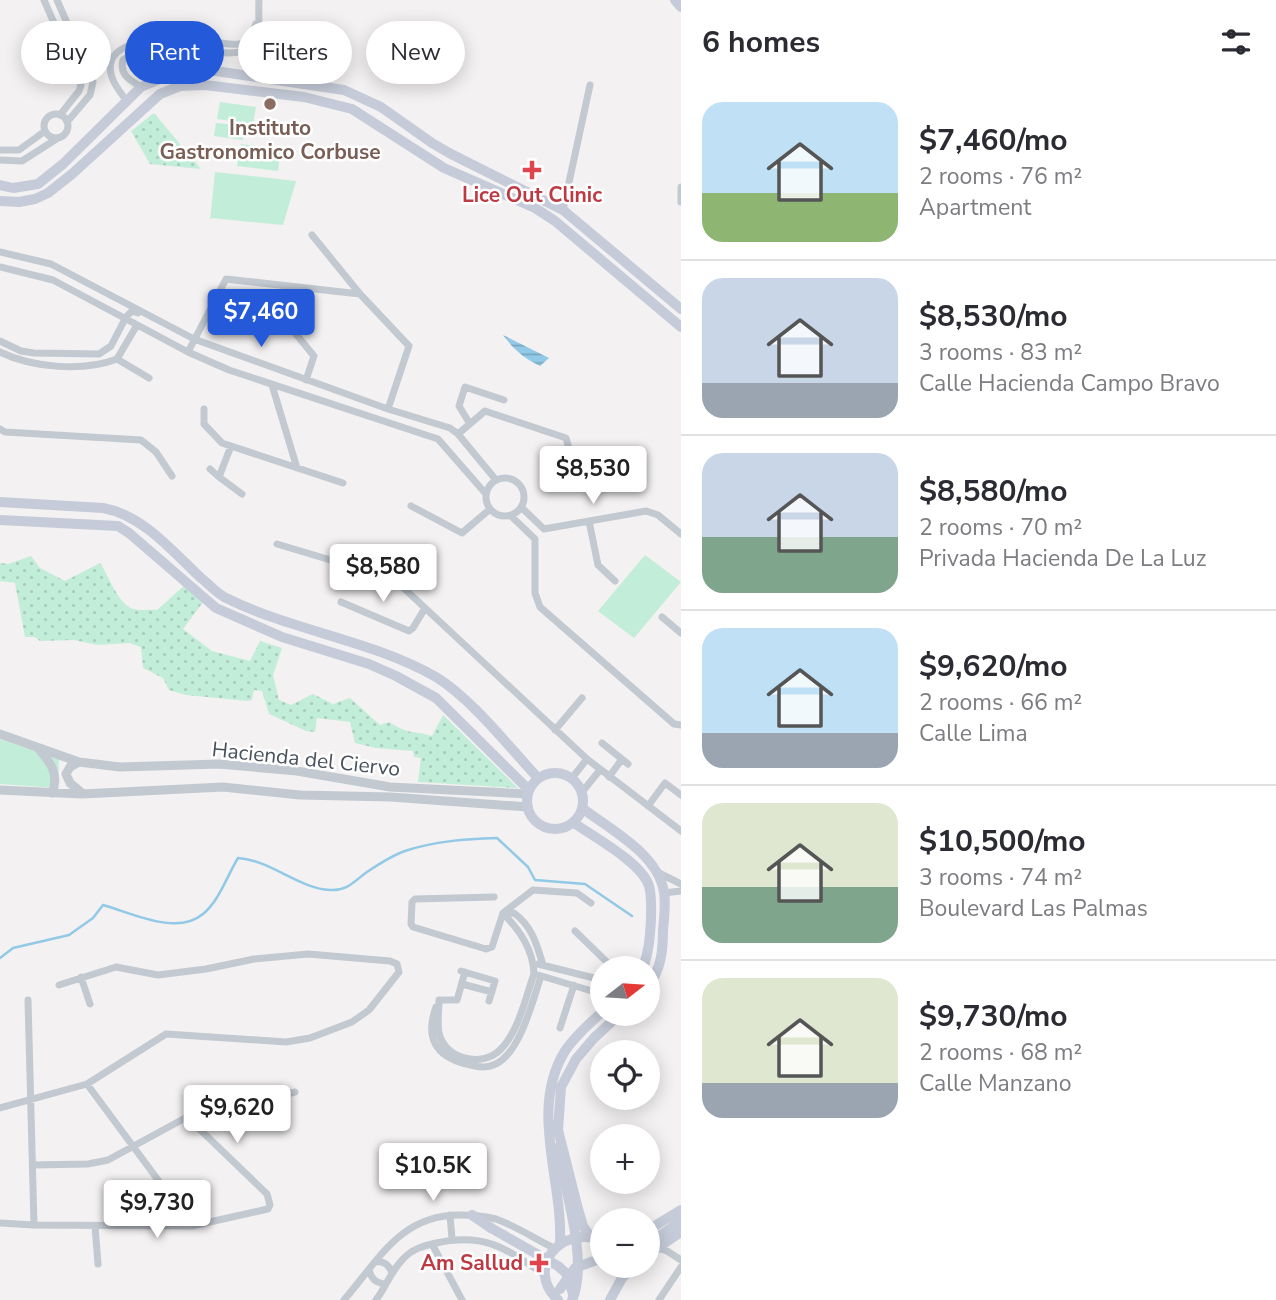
<!DOCTYPE html>
<meta charset="utf-8">
<style>
body{margin:0;font-family:"Nunito Sans",sans-serif;background:#f7f7f7;color:#2b2b33;height:100vh;display:flex;flex-direction:column;font-size:26px;white-space:nowrap}
*{box-sizing:border-box;margin:0}
p{font-size:23px;color:#7c7c81}
.icon{flex:none;width:38px;height:38px;fill:none;stroke:currentColor;stroke-width:2;stroke-linecap:round;stroke-linejoin:round}
.map{position:relative;flex:1;overflow:hidden}
.panel{display:flex;flex-direction:column;background:#fff;width:595px}
.panel>*{flex:none}
.banner{position:absolute;left:21px;top:21px;width:555px;height:63px;display:flex;gap:14px}
.needle{width:46px;rotate:73deg}
.buttons{position:absolute;left:590px;top:956px;display:grid;gap:14px}
.buttons a{display:grid;place-items:center;width:70px;height:70px;border-radius:50%;background:#fff;box-shadow:0 4px 18px #0003;font-size:35px}
.price{position:absolute;translate:-50% -60px;padding:0 16px;border-radius:7px;background:#fff;color:#222;font-size:23px;line-height:46px;filter:drop-shadow(0 2px 4px #0008)}
.price::after{content:'';position:absolute;left:50%;top:42px;width:21px;height:16px;margin-left:-10px;background:inherit;clip-path:polygon(0 0,100% 0,50% 100%)}
.price.selected{background:#245ad9;color:#fff}
ul{padding:0;list-style:none}
li{display:flex;align-items:center;gap:21px;height:175px;padding:0 21px}
li+li{border-top:2px solid #e1e1e2}
li span{display:grid;place-items:center;flex:none;width:196px;height:140px;border-radius:21px;color:#555}
li>.icon{margin-inline-start:auto}
span .icon{width:84px;height:84px;fill:#fffc;stroke-width:1}
li b{font-size:30px}
h2{display:flex;justify-content:space-between;align-items:center;height:84px;padding:0 21px;font-size:30px}
.pill{padding:0 24px;border-radius:32px;background:#fff;box-shadow:0 4px 18px #0003;font-size:24px;line-height:63px}
.pill.selected{background:#245ad9;color:#fff}
main{display:flex;flex:1;min-height:0}
.map>svg:first-child{display:block}
.grass{fill:url(#grass-dots)}
.park{fill:#c2edd9}
.water{fill:url(#water-rules)}
.lines{fill:none;stroke-linecap:round;stroke-linejoin:round}
.stream{stroke:#92c9e7;stroke-width:2.5}
.minor{stroke:#c2c9d1;stroke-width:7}
.tertiary{stroke:#c2c9d1;stroke-width:9}
.secondary{stroke:#c5cbd8;stroke-width:10}
.secondary-bridge{stroke:#c5cbd8;stroke-width:10}
.education-dot{fill:#8d6e63;stroke:#fff;stroke-width:2.5}
.health-dot{fill:#e0444e;stroke:#fff;stroke-width:2.5}
.labels{text-anchor:middle;stroke-width:5;stroke-linejoin:round;paint-order:stroke}
.education-label{font-size:21px;font-weight:bold;fill:#785e54;stroke:#fff}
.health-label{font-size:21px;font-weight:bold;fill:#be3a42;stroke:#fff}
.street-label{font-size:21px;fill:#49515d;stroke:#fff}
</style>
<main>
<div class="map">
<svg width="681" height="1300" viewBox="0 0 681 1300">
<defs>
<pattern id="grass-dots" width="8" height="8" patternUnits="userSpaceOnUse" patternTransform="scale(1.75)"><rect width="8" height="8" fill="#c2edd9"/><path d="M2 2h.1M6 6h.1" fill="none" stroke="#a8cdbd" stroke-width="1.8" stroke-linecap="round"/></pattern>
<pattern id="water-rules" width="6" height="5" patternUnits="userSpaceOnUse" patternTransform="scale(1.75)"><rect width="6" height="5" fill="#92c9e7"/><path d="M0 2.5h6" fill="none" stroke="#79a6be"/></pattern>
</defs>
<rect width="100%" height="100%" fill="#f3f1f1"/>
<!-- grass -->
<path class="grass" d="M154 113 201 169 150 164 131 131Z
M31 556 40 568 65 581 100 563C109 576 118 605 134 609 141 611 150 609 157 610L186 584 204 601 183 629 212 651 250 661 260 641 282 648 273 675 279 700 291 705 313 694 333 704 350 698 380 725 389 722C409 735 411 730 432 736L443 715 518 788 418 782 421 758 414 757 413 751 376 748 355 743 350 722 317 718 315 732 306 731 269 714 262 691 254 690 252 700 248 701 186 695 169 690 163 678 143 668 141 647 129 643 98 645 74 640 40 641 35 637H25L15 583 0 581V563L8 564Z"/>
<!-- park -->
<path class="park" d="M220 102 256 107 253 124 217 119Z
M216 123 245 126 243 140 214 136Z
M241 144 281 149 278 171 237 166Z
M215 172 296 181 283 225 211 218 210 221Z
M645 555 681 582 634 638 598 611Z
M0 739 59 759 58 788 0 784Z"/>
<!-- water -->
<path class="water" d="M503 335 549 358 540 366C524 358 514 350 503 335Z"/>
<g class="lines">
<!-- stream -->
<path class="stream" d="M0 958 13 948 69 935 93 918 103 905C132 913 177 936 203 914 219 901 227 876 238 858 270 860 300 889 330 890 348 891 354 881 367 872 379 864 393 855 405 851 435 841 466 839 497 838L528 867 535 880 585 884 632 916"/>
<!-- minor -->
<path class="minor" d="M44 0 81 85 79 91 60 115
M57 0 93 82 90 95 67 122
M141 87C130 80 119 75 123 60 137 49 159 46 176 47 195 48 244 62 255 43 261 35 258 12 259 0
M127 101C119 91 107 76 111 62 116 41 167 35 184 37 201 38 222 46 239 44 249 42 252 33 256 24
M44 126a12 12 0 1 1 24 0a12 12 0 1 1-24 0Z
M0 150H19L45 131
M0 160 22 161 58 138
M681 187V202
M563 210 590 85
M312 235 360 294 409 346 388 409
M0 252 51 264 194 339 388 409 450 428 458 434 496 480
M0 267 53 280 188 352 229 370 438 439 486 494
M285 286 281 316 314 356 306 380
M0 341 21 351 34 353 99 354 111 346 126 317 132 311 138 313
M0 352C33 368 83 372 117 359L137 325
M188 352 226 279 360 294
M117 359 149 378
M272 385 297 468
M204 409V424L222 443 343 483
M470 424 459 406 465 387 504 400
M0 429 5 432 141 440 156 452 172 476
M458 434 485 411 566 438 568 445
M231 446 219 477 242 494
M210 469 219 477
M486 497a19 19 0 1 1 38 0a19 19 0 1 1-38 0Z
M411 506 462 533 490 509
M522 508 544 529 646 511 658 515 681 534
M511 516 535 539V593L540 607 674 724 681 725
M589 521 598 565 615 581
M277 544 394 579 587 759 681 831
M341 602 409 631 413 628 425 608
M662 617 681 633
M555 730 582 698
M602 743 628 764
M609 777 622 759
M572 778 587 759
M582 792 600 770
M648 806 665 783 681 795
M659 873 681 884
M664 893 681 891
M494 897 415 899 412 902 411 924 413 927 486 949 492 947 503 913 533 890 577 893 591 903
M503 913H514C532 926 537 945 543 965
M575 931 613 968
M538 964 602 980
M461 971 495 981 489 1001
M538 975 602 994
M81 977 90 1004
M462 984 492 992
M28 1000 34 1225
M439 1000C439 1011 437 1023 439 1033 445 1060 483 1068 501 1049 519 1030 525 999 534 974 533 949 520 931 503 913
M439 1000H457L465 972
M436 1007C425 1037 435 1056 466 1064 479 1068 491 1069 502 1060 522 1044 533 1000 541 976
M560 1028 574 985
M87 1084 192 1226
M0 1108 87 1084 166 1034 286 1042 310 1038 352 1022 369 1010 399 972 397 964 390 961 308 954 254 959 206 969 158 975 116 967 59 985
M33 1165 88 1164 108 1160 187 1117 295 1092
M450 1215 452 1239
M0 1223 34 1225 192 1226 268 1209 270 1205 267 1194 187 1117
M95 1226 98 1264
M432 1244 462 1300
M657 1248 667 1251 681 1260
M376 1262C385 1261 389 1265 392 1273
M369 1270C372 1280 376 1283 386 1284
M344 1300C378 1261 400 1215 459 1215 471 1215 484 1216 496 1219 516 1226 535 1239 554 1248
M376 1300C386 1287 391 1271 403 1259 412 1249 423 1246 436 1243 485 1232 507 1249 545 1275
M659 1300 681 1267"/>
<!-- tertiary -->
<path class="tertiary" d="M0 734 79 762 120 767 219 764 297 771 390 787 528 794
M38 748C50 762 60 774 52 793
M79 762 70 767 66 774 70 783 82 793
M0 790 82 794 223 787 300 795 391 797 528 807"/>
<!-- secondary -->
<path class="secondary" d="M675 0 681 7
M0 185 13 188 38 184 63 164 141 87 174 73 209 70 344 90 381 107 432 143 451 154 563 210 681 309
M0 201 19 202 35 199 48 193 72 174 160 94 180 86 205 85 304 97 352 109 444 168 535 208 555 221 681 327
M0 502 103 508C143 515 172 551 201 578 209 584 217 594 226 598 293 631 371 640 436 677 472 699 509 747 538 778
M0 520 118 526 129 533 216 608 282 637 369 664 396 676 436 698 529 790
M527 801a28 28 0 1 1 56 0a28 28 0 1 1-56 0Z
M582 808C611 830 658 854 664 892 666 904 664 918 663 930 663 951 661 970 648 986
M574 823C594 837 642 863 649 886 652 897 651 908 651 919 650 936 649 952 643 968
M472 1215 491 1228
M648 1230 681 1210
M590 1236 583 1226 578 1209 558 1130 561 1087 576 1059 594 1038 621 1013
M560 1242C563 1180 529 1109 565 1051 575 1036 589 1024 602 1012
M648 1244 681 1221
M648 1254 681 1232
M560 1289 575 1268 602 1258
M558 1300C525 1269 559 1225 602 1240
M610 1300 622 1278 635 1265"/>
<!-- secondary-bridge -->
<path class="secondary-bridge" d="M557 1148C565 1189 589 1263 572 1300
M491 1228 558 1266 567 1274 573 1294"/>
</g>
<!-- markers -->
<circle class="education-dot" cx="270" cy="104" r="7"/>
<g class="health-dot">
<path d="M528.5 159.5h7v7h7v7h-7v7h-7v-7h-7v-7h7z"/>
<path d="M535.5 1252.5h7v7h7v7h-7v7h-7v-7h-7v-7h7z"/>
</g>
<g class="labels">
<!-- education labels -->
<g class="education-label">
<text x="270" y="135">Instituto<tspan x="270" dy="24">Gastronomico Corbuse</tspan></text>
</g>
<!-- health labels -->
<g class="health-label">
<text x="532" y="202">Lice Out Clinic</text>
<text x="523" y="1270" text-anchor="end">Am Sallud</text>
</g>
<!-- street labels -->
<g class="street-label">
<text transform="translate(306 759) rotate(6)" y="7">Hacienda del Ciervo</text>
</g>
</g>
</svg>
<div class="buttons">
<a><svg class="needle" viewBox="-14 -14 28 28"><path d="M0-13l5 13h-10z" fill="#e53935"/><path d="M0 13l5-13h-10z" fill="#7c7c81"/></svg></a>
<a><svg class="icon" aria-label="locate" viewBox="0 0 24 24"><circle cx="12" cy="12" r="6"/><path d="M12 2v4M12 18v4M2 12h4M18 12h4"/></svg></a>
<a>+</a>
<a>−</a>
</div>
<b class="price selected" style="left:261px;top:349px">$7,460</b>
<b class="price" style="left:593px;top:506px">$8,530</b>
<b class="price" style="left:383px;top:604px">$8,580</b>
<b class="price" style="left:237px;top:1145px">$9,620</b>
<b class="price" style="left:433px;top:1203px">$10.5K</b>
<b class="price" style="left:157px;top:1240px">$9,730</b>
<div class="banner">
<a class="pill">Buy</a>
<a class="pill selected">Rent</a>
<a class="pill">Filters</a>
<a class="pill">New</a>
</div>
</div>
<section class="panel">
<h2>6 homes<svg class="icon" aria-label="filters" viewBox="0 0 24 24"><path d="M4 7h16M4 17h16"/><circle cx="9" cy="7" r="2"/><circle cx="15" cy="17" r="2"/></svg></h2>
<ul>
<li><span style="background:linear-gradient(#bfe0f5 65%,#8fb573 0)"><svg class="icon" aria-label="home" viewBox="0 0 24 24"><path d="M3 11l9-7 9 7M6 9v11h12V9"/></svg></span><div><b>$7,460/mo</b><p>2 rooms · 76 m²</p><p>Apartment</p></div></li>
<li><span style="background:linear-gradient(#c9d6e8 75%,#9aa5b1 0)"><svg class="icon" aria-label="home" viewBox="0 0 24 24"><path d="M3 11l9-7 9 7M6 9v11h12V9"/></svg></span><div><b>$8,530/mo</b><p>3 rooms · 83 m²</p><p>Calle Hacienda Campo Bravo</p></div></li>
<li><span style="background:linear-gradient(#c9d6e8 60%,#7fa58c 0)"><svg class="icon" aria-label="home" viewBox="0 0 24 24"><path d="M3 11l9-7 9 7M6 9v11h12V9"/></svg></span><div><b>$8,580/mo</b><p>2 rooms · 70 m²</p><p>Privada Hacienda De La Luz</p></div></li>
<li><span style="background:linear-gradient(#bfe0f5 75%,#9aa5b1 0)"><svg class="icon" aria-label="home" viewBox="0 0 24 24"><path d="M3 11l9-7 9 7M6 9v11h12V9"/></svg></span><div><b>$9,620/mo</b><p>2 rooms · 66 m²</p><p>Calle Lima</p></div></li>
<li><span style="background:linear-gradient(#dfe7d0 60%,#7fa58c 0)"><svg class="icon" aria-label="home" viewBox="0 0 24 24"><path d="M3 11l9-7 9 7M6 9v11h12V9"/></svg></span><div><b>$10,500/mo</b><p>3 rooms · 74 m²</p><p>Boulevard Las Palmas</p></div></li>
<li><span style="background:linear-gradient(#dfe7d0 75%,#9aa5b1 0)"><svg class="icon" aria-label="home" viewBox="0 0 24 24"><path d="M3 11l9-7 9 7M6 9v11h12V9"/></svg></span><div><b>$9,730/mo</b><p>2 rooms · 68 m²</p><p>Calle Manzano</p></div></li>
</ul>
</section>
</main>
